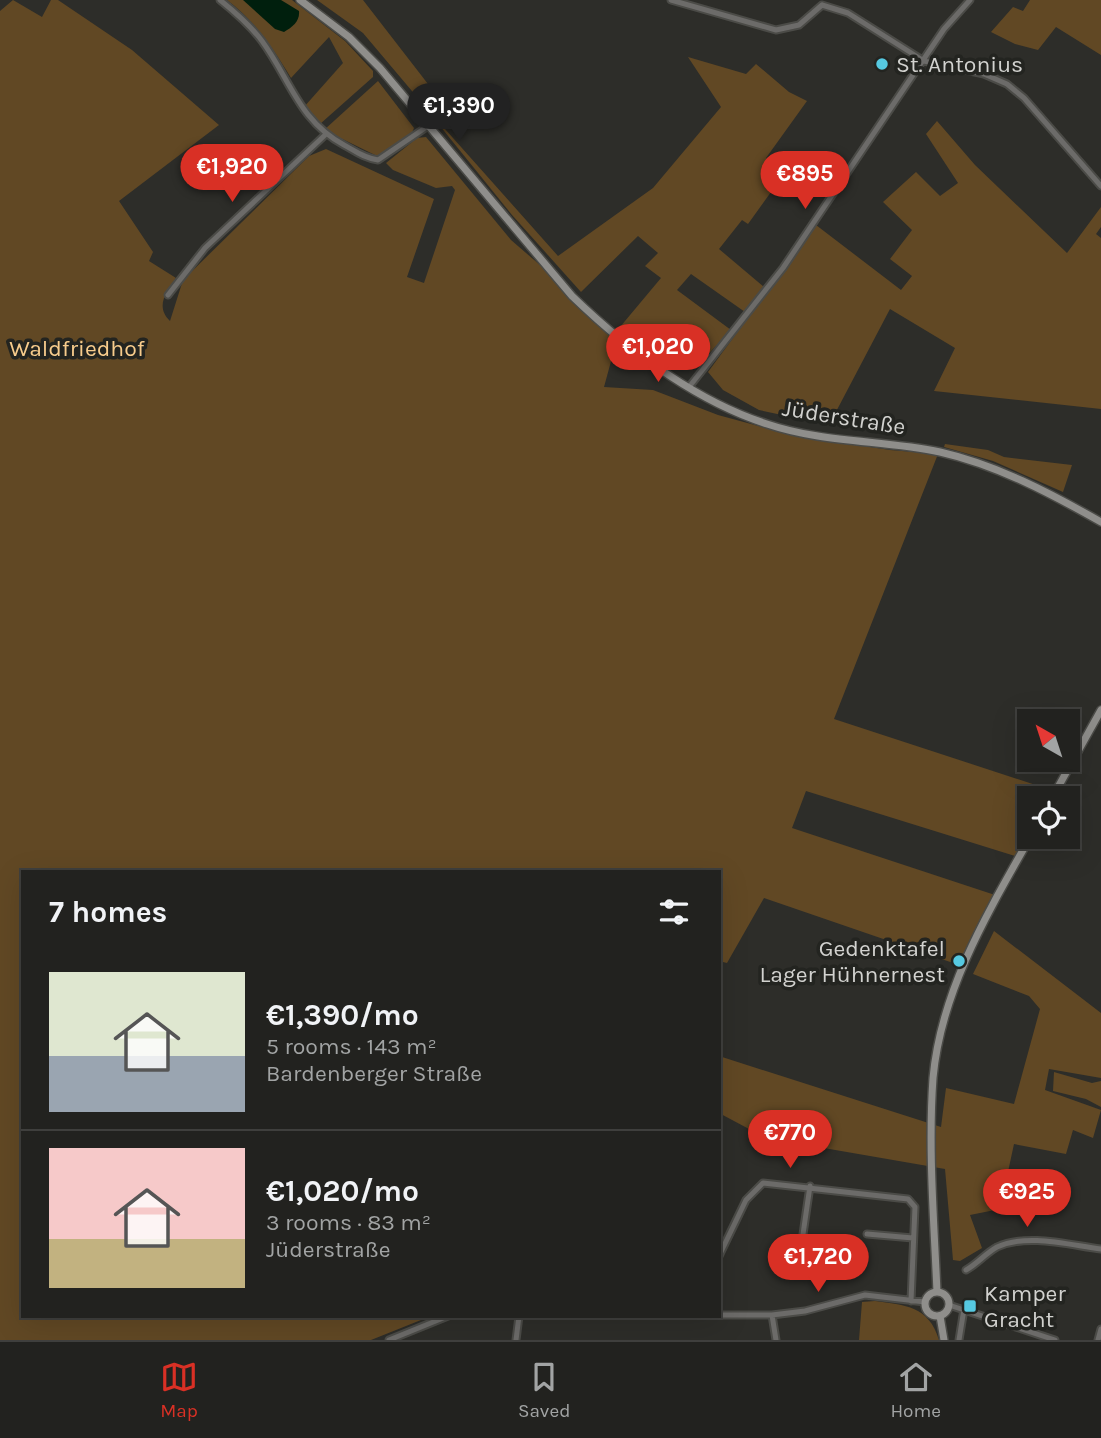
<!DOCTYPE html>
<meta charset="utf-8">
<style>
body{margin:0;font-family:Karla,sans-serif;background:#2a2a28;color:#f1f3f6;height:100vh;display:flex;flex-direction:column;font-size:26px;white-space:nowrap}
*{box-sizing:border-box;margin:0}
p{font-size:23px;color:#a2a4a4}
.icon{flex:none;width:38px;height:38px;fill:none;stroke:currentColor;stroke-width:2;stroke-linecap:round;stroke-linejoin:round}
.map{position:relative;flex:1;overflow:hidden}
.sheet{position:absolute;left:21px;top:870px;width:700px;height:448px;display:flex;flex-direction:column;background:#22221f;border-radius:0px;box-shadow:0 7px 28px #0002,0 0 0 2px #3f3f3d}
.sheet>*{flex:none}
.needle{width:46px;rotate:321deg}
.controls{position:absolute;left:1017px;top:709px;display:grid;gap:14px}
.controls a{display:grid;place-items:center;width:63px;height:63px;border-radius:0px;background:#22221f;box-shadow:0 7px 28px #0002,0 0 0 2px #3f3f3d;font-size:35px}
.price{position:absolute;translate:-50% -60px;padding:0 16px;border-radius:24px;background:#d93025;color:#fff;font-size:23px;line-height:46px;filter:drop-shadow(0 2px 4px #0008)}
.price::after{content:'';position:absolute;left:50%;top:42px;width:21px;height:16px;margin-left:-10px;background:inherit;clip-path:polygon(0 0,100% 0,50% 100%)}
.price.active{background:#222;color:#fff}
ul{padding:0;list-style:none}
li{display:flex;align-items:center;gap:21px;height:175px;padding:0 28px}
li+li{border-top:2px solid #3f3f3d}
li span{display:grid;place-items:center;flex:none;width:196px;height:140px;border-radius:0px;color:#555}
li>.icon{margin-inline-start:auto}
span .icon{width:84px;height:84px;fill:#fffc;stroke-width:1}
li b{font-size:30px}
h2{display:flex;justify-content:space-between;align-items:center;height:84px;padding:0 28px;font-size:30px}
.tabs{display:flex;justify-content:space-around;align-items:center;height:98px;border-top:2px solid #3f3f3d;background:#22221f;font-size:19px;color:#a2a4a4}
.tabs a{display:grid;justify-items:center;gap:4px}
.tabs .active{color:#d93025}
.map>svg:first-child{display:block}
.green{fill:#614824}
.water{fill:#001f0d}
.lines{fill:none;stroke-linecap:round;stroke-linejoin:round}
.street-casing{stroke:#4b4b47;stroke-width:9}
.secondary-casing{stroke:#4b4b47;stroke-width:10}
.street{stroke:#6c6b69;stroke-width:5}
.secondary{stroke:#8f8e8b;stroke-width:7}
.poi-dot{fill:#56c9e1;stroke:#232420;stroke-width:2.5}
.labels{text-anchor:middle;stroke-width:7;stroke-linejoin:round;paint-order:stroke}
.poi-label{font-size:23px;fill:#d2d2cf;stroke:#232420;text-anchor:start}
.park-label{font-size:23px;fill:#f8cc8c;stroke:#232420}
.street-label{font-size:23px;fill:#d2d2cf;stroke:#232420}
</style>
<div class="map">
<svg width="1101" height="1340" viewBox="0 0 1101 1340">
<rect width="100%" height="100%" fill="#2d2d29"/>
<!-- green -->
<path class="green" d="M13 0 42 17 51 0H58L132 50 219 125 119 201 153 252 149 261 176 278C166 293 155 306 170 321L183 280 309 156 326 149 434 199 407 277 424 283 455 190 452 186 436 188 393 170 386 163 417 138 426 137 511 240 562 284 616 343 604 387 653 390 718 415 791 435 890 450 938 454 834 719 1051 790 1047 798H1029V830L1015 856 806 791 792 828 995 895 959 965 764 898 727 963 719 961V872H23V1316H431L371 1340H0V11Z
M227 0H292L345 41 373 71V77L320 124 304 107 343 63 329 37 291 78C272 47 256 22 227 0Z
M317 0H363L445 106 444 111 433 116 363 33Z
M1030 0H1101V55L1056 27 1038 50 1015 44 991 32 1013 7 1023 11Z
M688 57 746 74 756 64 789 92 807 101 766 158 784 174 748 224 742 220 719 249 764 287 745 312 691 274 677 290 731 330 699 364 657 351 620 327 661 278 645 266 658 253 638 236 581 292 512 215 440 126 455 111 457 113 446 123 445 129 558 256 653 188 721 107Z
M378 81 414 128 411 135 377 156 324 130Z
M937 121 975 165 1067 253 1101 207V227L1096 234 1101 238V409L934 391 955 348 890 309 829 425 759 410 723 390 708 372 816 225 901 290 912 276 890 259 912 230 883 202 916 172 940 196 958 183 926 134Z
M945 444 988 450 1004 457 1072 465 1063 492 993 461 944 447Z
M994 931 1101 1013V1078L1049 1069 1045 1090 1101 1110 1093 1138 1073 1130 1066 1154 1014 1144 1000 1209 970 1215 982 1248 960 1261 953 1260 945 1169 766 1138 719 1113V1056L941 1127 946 1088 1014 1104 1040 1009 1029 996 973 974Z
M1054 1072 1092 1083 1101 1081V1107L1086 1099 1053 1091Z
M875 1301C905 1305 929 1306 939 1340H859L862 1302Z"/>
<!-- water -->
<path class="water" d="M243 0H281L299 11C300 21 293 27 284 32L275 29Z"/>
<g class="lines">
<!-- street casing -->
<g class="street-casing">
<path id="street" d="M220 0C235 12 250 25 262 41 290 79 299 121 344 145 355 151 364 158 378 160L428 126
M671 0 776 30 799 25 822 5
M822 5 848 13 924 61 984 74 1007 84 1024 98 1101 186
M168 295 205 248 325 135
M689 387 783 268 944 29 970 0
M867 1234 913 1238
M801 1248 810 1186
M719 1256 746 1200 763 1183 908 1199 915 1207 911 1301
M966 1270C977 1264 986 1253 997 1247 1028 1233 1069 1245 1101 1249
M949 1305 1055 1340
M719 1315H772L805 1311 865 1295 925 1302
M772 1315 776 1340
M389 1340 448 1316
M516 1340 519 1316
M959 1340 964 1309
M1098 1340 1101 1329"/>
</g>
<!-- secondary casing -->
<g class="secondary-casing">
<path id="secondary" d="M300 0 349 37 380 68 572 296C628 350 693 400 767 424 823 443 883 440 940 452 997 465 1050 493 1101 522
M1052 798 1101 710
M925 1304a12 12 0 1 1 24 0a12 12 0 1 1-24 0Z
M937 1292C934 1221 928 1149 933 1078 941 990 988 912 1031 836
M940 1316 944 1340"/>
</g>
<!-- street -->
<use href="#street" class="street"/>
<!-- secondary -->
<use href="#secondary" class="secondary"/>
</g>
<!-- markers -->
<g class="poi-dot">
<circle cx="882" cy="64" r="7"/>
<circle cx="959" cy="961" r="7"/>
<rect x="963" y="1299" width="14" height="14" rx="3.5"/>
</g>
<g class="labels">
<!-- poi labels -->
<g class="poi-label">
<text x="896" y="72">St. Antonius</text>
<text x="945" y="956" text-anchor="end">Gedenktafel<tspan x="945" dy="26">Lager Hühnernest</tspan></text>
<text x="984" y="1301">Kamper<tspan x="984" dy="26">Gracht</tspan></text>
</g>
<!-- park labels -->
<g class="park-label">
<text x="77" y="356">Waldfriedhof</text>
</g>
<!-- street labels -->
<g class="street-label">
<text transform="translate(844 417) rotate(9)" y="8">Jüderstraße</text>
</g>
</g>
</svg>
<div class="controls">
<a><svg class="needle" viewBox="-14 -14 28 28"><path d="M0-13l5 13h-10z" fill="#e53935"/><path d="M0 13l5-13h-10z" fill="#a2a4a4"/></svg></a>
<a><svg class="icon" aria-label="locate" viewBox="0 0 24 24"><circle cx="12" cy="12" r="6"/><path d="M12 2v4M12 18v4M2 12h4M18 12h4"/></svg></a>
</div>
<b class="price active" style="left:459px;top:143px">€1,390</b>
<b class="price" style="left:232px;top:204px">€1,920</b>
<b class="price" style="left:805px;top:211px">€895</b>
<b class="price" style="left:658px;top:384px">€1,020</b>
<b class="price" style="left:790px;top:1170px">€770</b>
<b class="price" style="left:1027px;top:1229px">€925</b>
<b class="price" style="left:818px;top:1294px">€1,720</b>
<section class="sheet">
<h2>7 homes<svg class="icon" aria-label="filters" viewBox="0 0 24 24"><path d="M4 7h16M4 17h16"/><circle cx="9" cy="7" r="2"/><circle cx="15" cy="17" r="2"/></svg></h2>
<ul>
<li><span style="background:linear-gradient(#dfe7d0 60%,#9aa5b1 0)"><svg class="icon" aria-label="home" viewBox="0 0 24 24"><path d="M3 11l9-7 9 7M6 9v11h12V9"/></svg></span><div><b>€1,390/mo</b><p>5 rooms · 143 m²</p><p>Bardenberger Straße</p></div></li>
<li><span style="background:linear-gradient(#f6c9c9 65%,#c2b280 0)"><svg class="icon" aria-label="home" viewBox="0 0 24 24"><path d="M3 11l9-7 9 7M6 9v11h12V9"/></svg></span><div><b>€1,020/mo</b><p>3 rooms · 83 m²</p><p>Jüderstraße</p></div></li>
</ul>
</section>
</div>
<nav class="tabs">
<a class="active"><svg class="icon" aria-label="map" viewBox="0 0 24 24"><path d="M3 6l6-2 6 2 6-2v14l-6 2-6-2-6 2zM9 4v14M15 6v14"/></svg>Map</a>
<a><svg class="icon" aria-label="saved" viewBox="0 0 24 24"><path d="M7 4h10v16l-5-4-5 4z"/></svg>Saved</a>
<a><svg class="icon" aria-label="home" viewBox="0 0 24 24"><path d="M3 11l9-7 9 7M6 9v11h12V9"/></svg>Home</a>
</nav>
